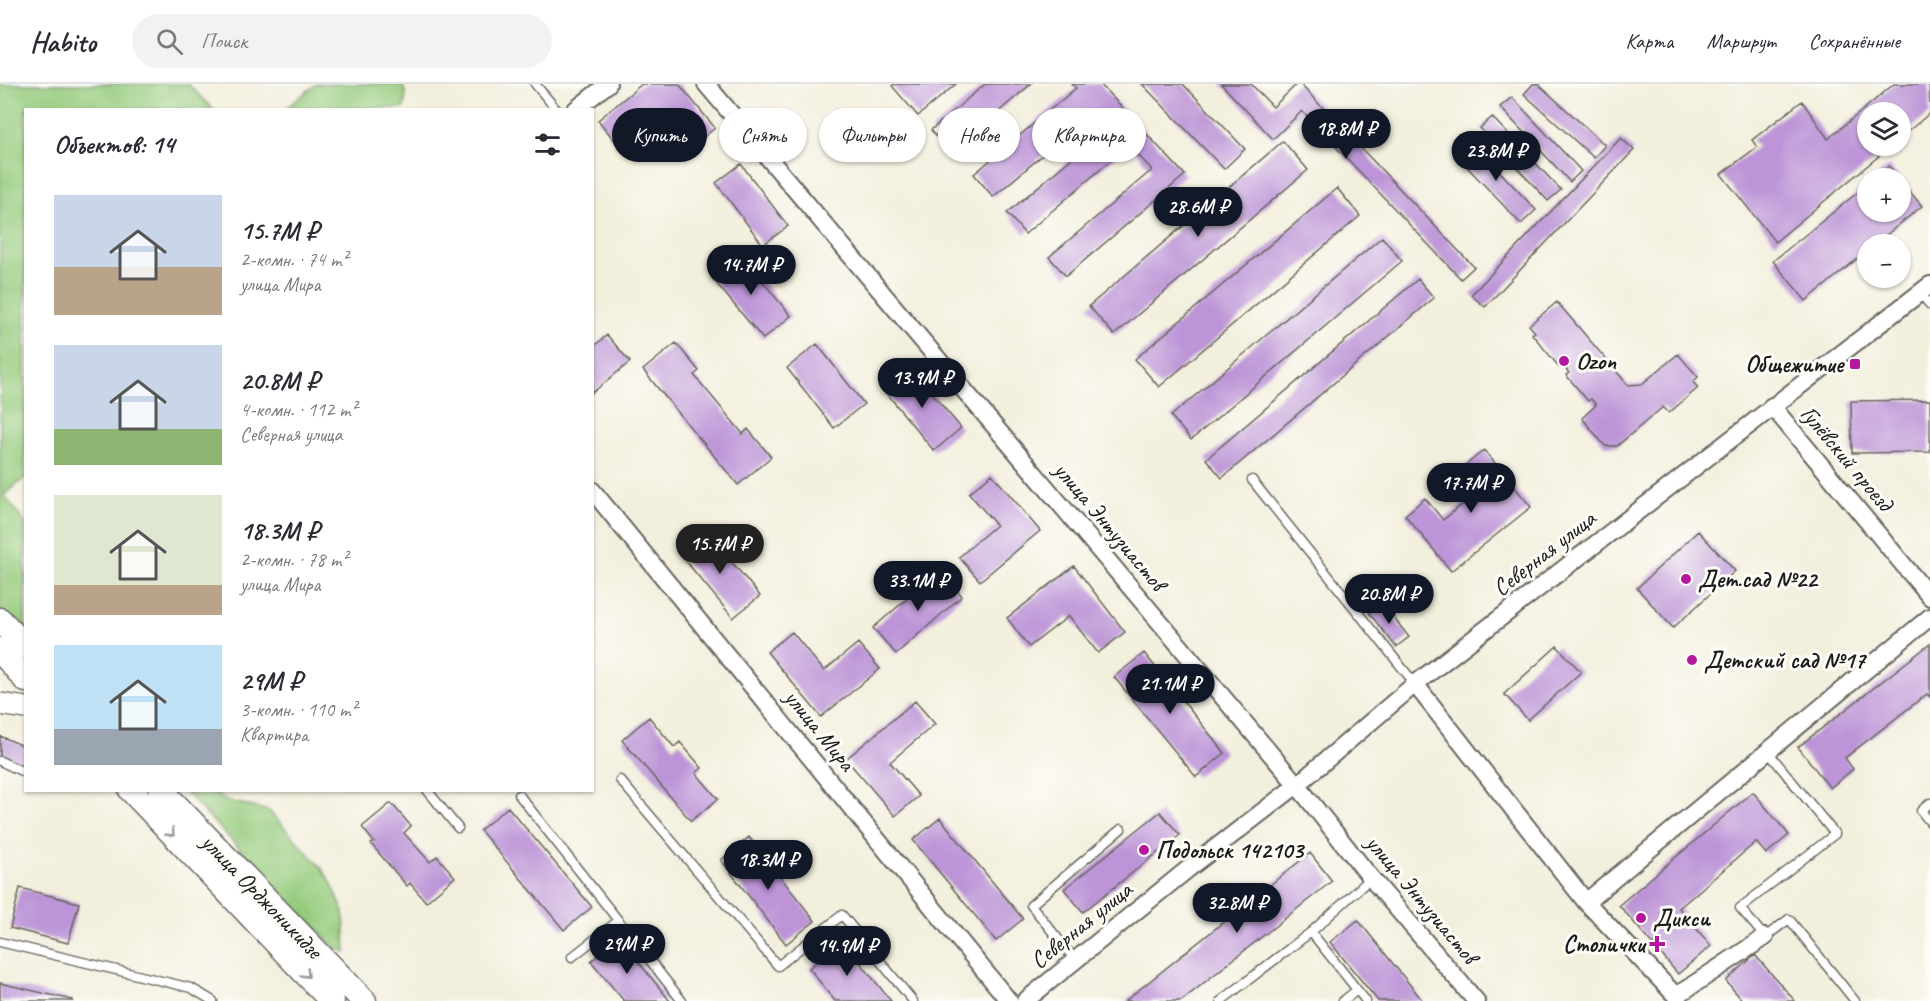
<!DOCTYPE html>
<html lang="ru">
<meta charset="utf-8">
<style>
body{margin:0;font-family:Caveat,sans-serif;background:#f2f2f3;color:#2b2b33;height:100vh;display:flex;flex-direction:column;font-size:22px;white-space:nowrap}
*{box-sizing:border-box;margin:0}
p{font-size:20px;color:#7c7c81}
.icon{flex:none;width:33px;height:33px;fill:none;stroke:currentColor;stroke-width:2;stroke-linecap:round;stroke-linejoin:round}
.map{position:relative;flex:1;overflow:hidden}
.panel{position:absolute;left:24px;top:24px;width:570px;height:684px;display:flex;flex-direction:column;background:#fff;border-radius:0px;box-shadow:0 2px 4px #0004}
.panel>*{flex:none}
.hud{position:absolute;left:612px;top:24px;width:570px;height:54px;display:flex;gap:12px}
.fabs{position:absolute;left:1857px;top:18px;display:grid;gap:12px}
.fabs a{display:grid;place-items:center;width:54px;height:54px;border-radius:50%;background:#fff;box-shadow:0 2px 4px #0004;font-size:30px}
.price{position:absolute;translate:-50% -51px;padding:0 14px;border-radius:21px;background:#111827;color:#fff;font-size:20px;line-height:39px;filter:drop-shadow(0 2px 3px #0008)}
.price::after{content:'';position:absolute;left:50%;top:36px;width:18px;height:14px;margin-left:-9px;background:inherit;clip-path:polygon(0 0,100% 0,50% 100%)}
.price.selected{background:#222;color:#fff}
ul{padding:0;list-style:none}
li{display:flex;align-items:center;gap:18px;height:150px;padding:0 30px}
li span{display:grid;place-items:center;flex:none;width:168px;height:120px;border-radius:0px;color:#555}
li>.icon{margin-inline-start:auto}
span .icon{width:72px;height:72px;fill:#fffc;stroke-width:1}
li b{font-size:26px}
h2{display:flex;justify-content:space-between;align-items:center;height:72px;padding:0 30px;font-size:26px}
.chip{padding:0 21px;border-radius:27px;background:#fff;box-shadow:0 2px 4px #0004;font-size:21px;line-height:54px}
.chip.selected{background:#111827;color:#fff}
header{display:flex;align-items:center;gap:36px;box-sizing:border-box;height:84px;padding:0 30px;background:#fff;border-bottom:2px solid #e1e1e2}
header strong{font-size:28px}
nav{display:flex;gap:33px;margin-inline-start:auto;font-size:21px}
.search{width:420px;height:54px;background:#f2f2f3;display:flex;align-items:center;gap:15px;box-sizing:border-box;padding:0 21px;border-radius:33px;color:#7c7c81;font-size:22px}
.map>svg:first-child{display:block}
.green{fill:#94ca7c;stroke:#58734c;stroke-width:1.5}
.building{fill:#bc94d7}
.lines{fill:none;stroke-linecap:round;stroke-linejoin:round}
.service-casing{stroke:#676660;stroke-width:11}
.minor-casing{stroke:#676660;stroke-width:20}
.tertiary-casing{stroke:#676660;stroke-width:24}
.secondary-casing{stroke:#676660;stroke-width:27}
.service{stroke:#fff;stroke-width:8}
.minor{stroke:#fff;stroke-width:16}
.tertiary{stroke:#fff;stroke-width:21}
.secondary{stroke:#fff;stroke-width:24}
.oneway{stroke:#999}
.poi-dot{fill:#b5179e;stroke:#fdfcf7;stroke-width:2}
.labels{text-anchor:middle;stroke-width:6;stroke-linejoin:round;paint-order:stroke}
.poi-label{font-size:24px;font-weight:bold;fill:#1c1c1c;stroke:#fdfcf7;text-anchor:start}
.street-label{font-size:24px;fill:#1c1c1c;stroke:#fdfcf7}
</style>
<header>
<strong>Habito</strong>
<div class="search"><svg class="icon" aria-label="search" viewBox="0 0 24 24"><circle cx="10" cy="10" r="6"/><path d="M15 15l6 6"/></svg>Поиск</div>
<nav><a>Карта</a><a>Маршрут</a><a>Сохранённые</a></nav>
</header>
<div class="map">
<svg width="1930" height="917" viewBox="0 0 1930 917">
<rect width="100%" height="100%" fill="#fdfcf7"/>
<filter id="ink" filterUnits="userSpaceOnUse"><feTurbulence type="fractalNoise" baseFrequency=".0167" numOctaves="2"/><feDisplacementMap in="SourceGraphic" scale="12" xChannelSelector="R" yChannelSelector="G"/><feConvolveMatrix kernelMatrix="1 2 1 2 8 2 1 2 1" color-interpolation-filters="sRGB"/></filter>
<filter id="wash" filterUnits="userSpaceOnUse"><feTurbulence type="fractalNoise" baseFrequency=".008" numOctaves="4" result="noise"/><feDisplacementMap in="SourceGraphic" scale="24" xChannelSelector="R" yChannelSelector="G"/><feGaussianBlur stdDeviation="1.35" result="paint"/><feColorMatrix in="noise" values="0 0 0 0 0 0 0 0 0 0 0 0 0 0 0 0 0 1.4 0 .05"/><feComposite in="paint" operator="in"/></filter>
<g filter="url(#wash)">
<rect width="100%" height="100%" fill="#f3efdd"/>
<!-- green -->
<path class="green" d="M0 0H188L213 25 26 26 25 394 4 411 25 439V554L0 525Z
M316 0H402L406 10 404 24 285 25Z
M184 707H214L222 715 269 727 320 782 330 796 344 828 346 869 332 861Z"/>
<g id="blocks">
<!-- building -->
<path class="building" d="M642 0H679L715 44 688 66 659 29 619 62 598 36Z
M895 0H956L918 32 892 2Z
M985 0H1031L950 69 931 46Z
M1072 0H1100L1185 91 1066 192 1049 173 1152 86 1129 61 1025 150 1007 129 1111 41 1096 26 993 113 974 90 1076 4Z
M1142 0H1183L1245 65 1224 85Z
M1221 0H1251L1273 23 1297 0H1300L1474 183 1461 195 1302 27 1273 55Z
M1533 0H1538L1605 61 1594 74 1524 10Z
M1894 0H1929L1930 29 1900 54V28H1868V62H1891L1775 158 1721 90 1757 63 1752 56 1802 17 1828 55Z
M1512 13 1581 87 1570 98 1500 23Z
M1492 33 1561 106 1548 117 1480 44Z
M1621 54 1634 66 1485 223 1471 211Z
M1470 56 1536 126 1521 140 1455 70Z
M1283 57 1308 86 1114 251 1089 222Z
M741 80 788 142 763 161 716 99Z
M1889 82 1900 94H1874Z
M1900 96 1922 122 1875 160H1868V166L1806 217 1773 177 1868 100V128H1900Z
M1337 104 1360 132 1159 303 1135 275Z
M1382 153 1402 177 1191 356 1171 332Z
M739 169 791 232 763 255 711 193Z
M1418 195 1434 214 1222 394 1206 375Z
M1557 218 1628 301 1642 300 1678 270 1698 293 1693 298 1698 304 1669 329 1663 323 1617 362H1605L1582 334 1596 321 1591 315 1588 317 1566 291 1569 289 1562 280 1559 283 1532 250 1535 248 1529 241Z
M607 251 630 278 592 309V264Z
M676 259 699 287 694 291 743 350 748 345 771 373 738 401 643 286Z
M817 260 864 320 834 344 787 284Z
M910 283 961 344 934 367 883 305Z
M1930 316V368L1852 369 1851 317Z
M1484 366 1531 423 1451 487 1405 431 1425 414 1443 436 1479 407 1461 385Z
M992 390 1040 447 980 497 959 473 996 441 969 409Z
M1698 447 1735 487 1673 544 1637 504Z
M707 448 760 512 733 534 680 470Z
M1074 482 1125 548 1098 569 1069 532 1029 563 1007 534Z
M940 486 962 512 896 570 873 544Z
M1382 519 1409 553 1396 563 1369 529Z
M792 548 824 587 858 559 880 585 821 633 767 568Z
M1930 560V613L1927 610 1845 674 1853 685 1830 704 1798 663Z
M1557 562 1581 588 1528 636 1504 610Z
M1144 569 1225 669 1196 693 1114 593Z
M915 617 935 640 890 678 919 712 895 732 846 675Z
M649 633 674 663 680 658 702 684 696 689 718 715 691 737 622 656Z
M0 652 26 663V685L0 674Z
M1753 708 1789 751 1766 770 1756 758 1679 824 1711 862 1678 890 1619 821Z
M391 719 411 742 404 749 430 778 437 772 455 793 426 818 410 799 407 802 371 760 374 758 362 743Z
M508 723 592 823 564 846 480 746Z
M1160 728 1180 751 1083 828 1064 805Z
M940 734 1023 835 996 857 913 756Z
M749 753 815 837 786 860 721 776Z
M1310 769 1332 797 1181 917H1125Z
M20 804 79 819 68 859 10 844Z
M1358 836 1423 917H1378L1330 858Z
M619 854 670 917H624L591 877Z
M843 857 891 917H835L809 884Z
M1755 871 1795 917H1743L1726 897Z
M0 899 73 916V917H0Z"/>
</g>
</g>
<g filter="url(#ink)">
<use href="#blocks" fill-opacity="0" stroke="#676660" stroke-width="1.5"/>
<g class="lines">
<!-- service casing -->
<g class="service-casing">
<path id="service" d="M535 0 557 26
M1920 209 1930 221
M1252 396 1415 600
M1769 669 1835 750 1740 824 1765 853 1789 835 1855 917
M0 677 26 689
M620 696 778 882 842 831 913 917
M427 706 458 744
M519 711 682 917
M1930 719 1921 727 1930 738
M1311 848 1366 917
M0 858 191 904 213 917
M572 873 618 837
M1075 876 1031 821 1121 745
M1221 917 1311 848 1371 794
M1343 917 1357 906"/>
</g>
<!-- minor casing -->
<g class="minor-casing">
<path id="minor" d="M706 0 1297 701 1371 794 1476 917
M575 26 608 0
M1772 322 1930 513
M592 406 1009 917
M1415 600 1586 818 1676 912 1765 853
M1586 818 1930 533
M1025 917 1188 785 1297 701 1415 600 1930 201"/>
</g>
<!-- tertiary casing -->
<g class="tertiary-casing">
<path id="tertiary" d="M0 620 26 624"/>
</g>
<!-- secondary casing -->
<g class="secondary-casing">
<path id="secondary" d="M0 536 26 563
M0 566 26 596
M131 706 332 917
M161 706 364 917"/>
</g>
<!-- service -->
<use href="#service" class="service"/>
<!-- minor -->
<use href="#minor" class="minor"/>
<!-- tertiary -->
<use href="#tertiary" class="tertiary"/>
<!-- secondary -->
<use href="#secondary" class="secondary"/>
</g>
<!-- one-way arrows -->
<defs><path id="oneway-chevron" d="M-2-3.5L2.5 0L-2 3.5" fill="none" stroke-width="1.6" stroke-linecap="round" stroke-linejoin="round" transform="scale(1.5)"/></defs>
<g class="oneway">
<use href="#oneway-chevron" transform="translate(171 749) rotate(46)"/>
<use href="#oneway-chevron" transform="translate(306 890) rotate(46)"/>
</g>
</g>
<!-- markers -->
<g class="poi-dot">
<circle cx="1564" cy="277" r="6"/>
<rect x="1849" y="274" width="12" height="12" rx="3"/>
<circle cx="1686" cy="495" r="6"/>
<circle cx="1692" cy="576" r="6"/>
<circle cx="1144" cy="766" r="6"/>
<circle cx="1641" cy="834" r="6"/>
<path d="M1654 851h6v6h6v6h-6v6h-6v-6h-6v-6h6z"/>
</g>
<g class="labels">
<!-- poi labels -->
<g class="poi-label">
<text x="1576" y="285">Ozon</text>
<text x="1843" y="288" text-anchor="end">Общежитие</text>
<text x="1698" y="503">Дет.сад №22</text>
<text x="1704" y="584">Детский сад №17</text>
<text x="1156" y="774">Подольск 142103</text>
<text x="1653" y="842">Дикси</text>
<text x="1645" y="868" text-anchor="end">Столички</text>
</g>
<!-- street labels -->
<g class="street-label">
<text transform="translate(1847 374) rotate(50)" y="8">Гулёвский проезд</text>
<text transform="translate(1110 442) rotate(50)" y="8">улица Энтузиастов</text>
<text transform="translate(1544 469) rotate(-38)" y="8">Северная улица</text>
<text transform="translate(820 646) rotate(51)" y="8">улица Мира</text>
<text transform="translate(262 812) rotate(46)" y="8">улица Орджоникидзе</text>
<text transform="translate(1422 815) rotate(50)" y="8">улица Энтузиастов</text>
<text transform="translate(1081 841) rotate(-39)" y="8">Северная улица</text>
</g>
</g>
</svg>
<div class="fabs">
<a><svg class="icon" aria-label="layers" viewBox="0 0 24 24"><path d="M12 4l9 5-9 5-9-5zM3 14l9 5 9-5"/></svg></a>
<a>+</a>
<a>−</a>
</div>
<b class="price" style="left:1346px;top:76px">18.8M ₽</b>
<b class="price" style="left:1496px;top:98px">23.8M ₽</b>
<b class="price" style="left:1198px;top:154px">28.6M ₽</b>
<b class="price" style="left:751px;top:212px">14.7M ₽</b>
<b class="price" style="left:922px;top:325px">13.9M ₽</b>
<b class="price" style="left:1471px;top:430px">17.7M ₽</b>
<b class="price selected" style="left:720px;top:491px">15.7M ₽</b>
<b class="price" style="left:918px;top:528px">33.1M ₽</b>
<b class="price" style="left:1389px;top:541px">20.8M ₽</b>
<b class="price" style="left:1170px;top:631px">21.1M ₽</b>
<b class="price" style="left:768px;top:807px">18.3M ₽</b>
<b class="price" style="left:1237px;top:850px">32.8M ₽</b>
<b class="price" style="left:627px;top:891px">29M ₽</b>
<b class="price" style="left:847px;top:893px">14.9M ₽</b>
<div class="hud">
<a class="chip selected">Купить</a>
<a class="chip">Снять</a>
<a class="chip">Фильтры</a>
<a class="chip">Новое</a>
<a class="chip">Квартира</a>
</div>
<section class="panel">
<h2>Объектов: 14<svg class="icon" aria-label="filters" viewBox="0 0 24 24"><path d="M4 7h16M4 17h16"/><circle cx="9" cy="7" r="2"/><circle cx="15" cy="17" r="2"/></svg></h2>
<ul>
<li><span style="background:linear-gradient(#c9d6e8 60%,#b9a48a 0)"><svg class="icon" aria-label="home" viewBox="0 0 24 24"><path d="M3 11l9-7 9 7M6 9v11h12V9"/></svg></span><div><b>15.7M ₽</b><p>2-комн. · 74 m²</p><p>улица Мира</p></div></li>
<li><span style="background:linear-gradient(#c9d6e8 70%,#8fb573 0)"><svg class="icon" aria-label="home" viewBox="0 0 24 24"><path d="M3 11l9-7 9 7M6 9v11h12V9"/></svg></span><div><b>20.8M ₽</b><p>4-комн. · 112 m²</p><p>Северная улица</p></div></li>
<li><span style="background:linear-gradient(#dfe7d0 75%,#b9a48a 0)"><svg class="icon" aria-label="home" viewBox="0 0 24 24"><path d="M3 11l9-7 9 7M6 9v11h12V9"/></svg></span><div><b>18.3M ₽</b><p>2-комн. · 78 m²</p><p>улица Мира</p></div></li>
<li><span style="background:linear-gradient(#bfe0f5 70%,#9aa5b1 0)"><svg class="icon" aria-label="home" viewBox="0 0 24 24"><path d="M3 11l9-7 9 7M6 9v11h12V9"/></svg></span><div><b>29M ₽</b><p>3-комн. · 110 m²</p><p>Квартира</p></div></li>
</ul>
</section>
</div>
